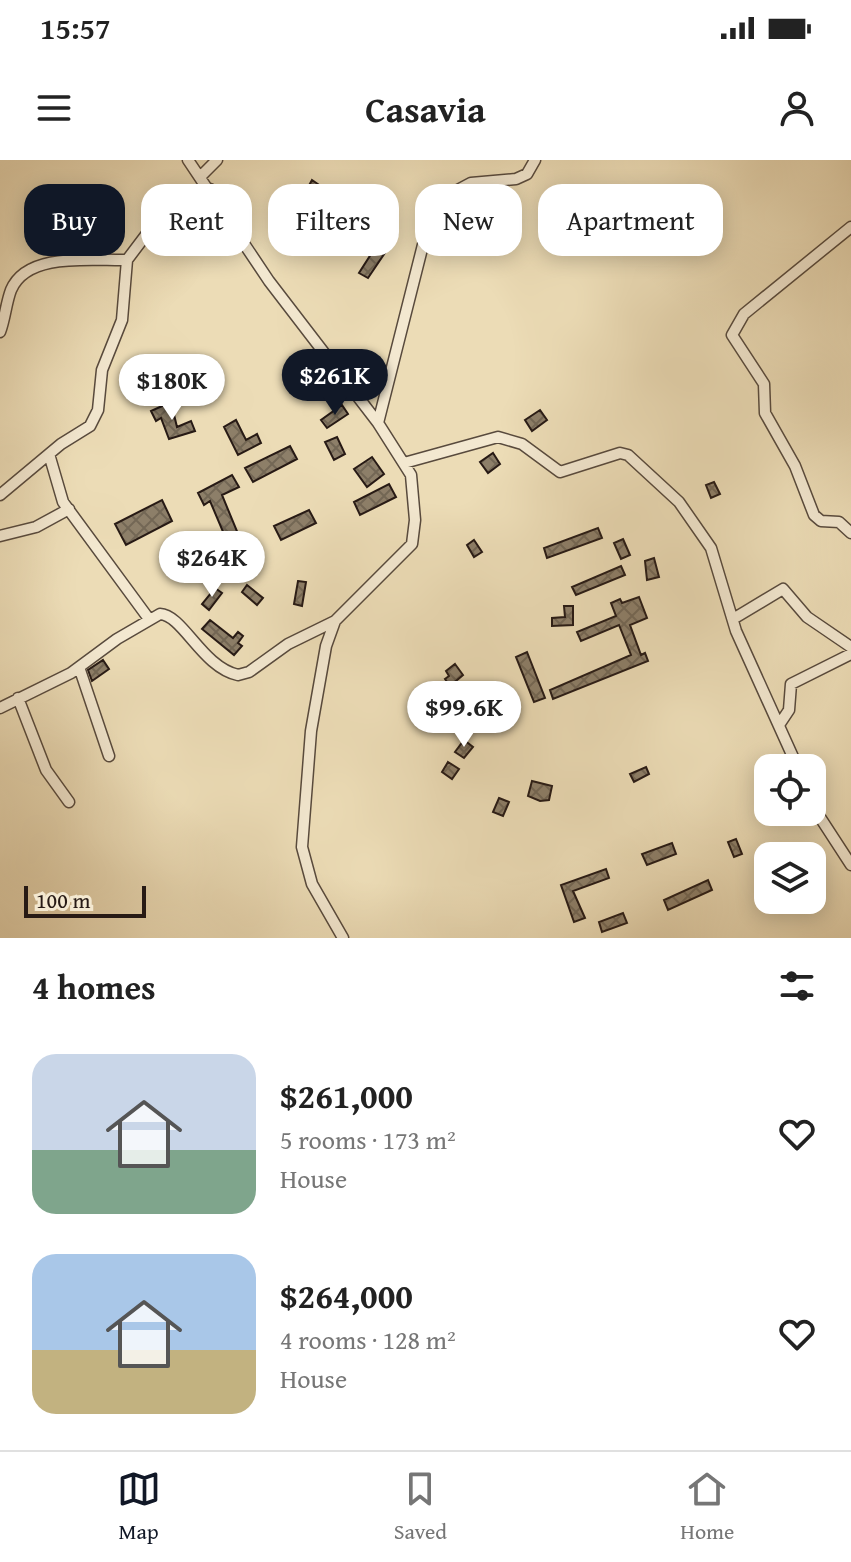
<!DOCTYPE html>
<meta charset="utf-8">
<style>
body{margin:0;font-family:"Gentium Book Plus",serif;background:#f6f6f6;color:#222;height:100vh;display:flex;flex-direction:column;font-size:30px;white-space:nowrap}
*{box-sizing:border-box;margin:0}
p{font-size:26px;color:#767676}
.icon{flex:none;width:44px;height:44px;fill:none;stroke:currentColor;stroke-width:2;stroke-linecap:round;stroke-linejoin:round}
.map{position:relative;height:778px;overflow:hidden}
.panel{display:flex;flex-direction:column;background:#fff;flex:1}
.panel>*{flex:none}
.hud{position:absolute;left:24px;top:24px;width:804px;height:72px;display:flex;gap:16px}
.tools{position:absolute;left:754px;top:594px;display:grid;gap:16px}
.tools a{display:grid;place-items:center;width:72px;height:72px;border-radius:16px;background:#fff;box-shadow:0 4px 20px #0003;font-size:40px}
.scale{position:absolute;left:24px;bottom:20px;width:122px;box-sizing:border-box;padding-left:8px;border:4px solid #271a15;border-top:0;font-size:22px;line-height:28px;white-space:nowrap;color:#271a15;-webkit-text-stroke:6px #f3e8d0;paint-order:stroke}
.price{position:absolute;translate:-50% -68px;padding:0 18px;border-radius:28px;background:#fff;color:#222;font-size:26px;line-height:52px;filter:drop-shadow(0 2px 4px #0008)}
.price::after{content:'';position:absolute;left:50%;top:48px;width:24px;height:18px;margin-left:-12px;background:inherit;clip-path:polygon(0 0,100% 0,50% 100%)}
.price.active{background:#111827;color:#fff}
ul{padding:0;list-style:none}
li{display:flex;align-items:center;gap:24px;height:200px;padding:0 32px}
li span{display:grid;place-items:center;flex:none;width:224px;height:160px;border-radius:24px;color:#555}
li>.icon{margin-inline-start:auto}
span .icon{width:96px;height:96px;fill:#fffc;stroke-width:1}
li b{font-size:34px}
h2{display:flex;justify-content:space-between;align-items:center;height:96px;padding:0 32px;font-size:34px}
.pill{padding:0 28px;border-radius:24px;background:#fff;box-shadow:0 4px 20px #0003;font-size:28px;line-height:72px}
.pill.active{background:#111827;color:#fff}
.status{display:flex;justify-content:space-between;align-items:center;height:56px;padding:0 40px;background:#fff;direction:ltr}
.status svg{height:22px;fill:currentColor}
header{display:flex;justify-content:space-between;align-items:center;height:104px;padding:0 32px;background:#fff;font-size:36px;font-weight:700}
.dock{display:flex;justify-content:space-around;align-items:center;height:112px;border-top:2px solid #e0e0e0;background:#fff;font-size:22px;color:#767676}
.dock a{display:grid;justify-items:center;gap:4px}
.dock .active{color:#111827}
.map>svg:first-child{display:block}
.building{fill:url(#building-cross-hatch);stroke:#271a15;stroke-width:2}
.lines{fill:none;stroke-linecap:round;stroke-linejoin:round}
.street-casing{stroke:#584a3d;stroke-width:13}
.street{stroke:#f3e8d0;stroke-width:10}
</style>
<div class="status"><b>15:57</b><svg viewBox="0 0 49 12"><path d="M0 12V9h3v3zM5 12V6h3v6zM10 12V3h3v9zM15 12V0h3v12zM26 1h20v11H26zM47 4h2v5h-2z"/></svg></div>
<header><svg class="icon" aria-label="menu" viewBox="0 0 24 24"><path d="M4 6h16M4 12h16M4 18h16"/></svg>Casavia<svg class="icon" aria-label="person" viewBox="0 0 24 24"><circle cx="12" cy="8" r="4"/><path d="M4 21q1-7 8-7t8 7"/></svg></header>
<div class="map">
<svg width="851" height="778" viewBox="0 0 851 778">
<defs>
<pattern id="building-cross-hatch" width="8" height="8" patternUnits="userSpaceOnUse" patternTransform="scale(2)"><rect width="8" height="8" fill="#8d7f69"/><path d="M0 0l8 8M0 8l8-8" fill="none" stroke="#736755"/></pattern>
</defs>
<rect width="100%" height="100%" fill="#ecdcb6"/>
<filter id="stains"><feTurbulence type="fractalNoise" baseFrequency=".0025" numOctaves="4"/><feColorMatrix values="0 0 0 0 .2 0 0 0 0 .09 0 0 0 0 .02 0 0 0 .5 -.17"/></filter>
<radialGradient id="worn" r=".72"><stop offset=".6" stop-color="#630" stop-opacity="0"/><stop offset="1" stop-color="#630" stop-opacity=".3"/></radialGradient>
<!-- building -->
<path class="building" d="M312 20 322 27 315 37 306 31Z
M340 37 350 43 342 54 333 48Z
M387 69 397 75 368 118 359 113Z
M319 70 328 76 322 86 312 80Z
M177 211 186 231 178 234 169 215Z
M171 242 177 267 191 261 195 271 169 279 161 258 156 261 151 251Z
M342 245 348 254 327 268 321 260Z
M540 250 547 260 532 271 525 260Z
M236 260 246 280 257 274 261 283 238 295 224 267Z
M337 277 345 294 334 300 325 282Z
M290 286 297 299 253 322 245 308Z
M493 293 500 304 488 313 480 302Z
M372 297 384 314 367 327 354 309Z
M232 315 239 327 222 335 241 381 229 386 210 341 204 345 198 333Z
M714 322 720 334 711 338 706 325Z
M389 324 396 337 360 355 354 342Z
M162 340 172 361 126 385 115 364Z
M309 350 316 363 281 380 274 366Z
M598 368 602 378 547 398 544 388Z
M623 379 630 395 621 399 614 383Z
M474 380 482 392 474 397 467 385Z
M654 398 659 417 647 420 645 401Z
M621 406 625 415 576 435 572 427Z
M298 421 306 422 302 446 294 444Z
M247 425 263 438 257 445 242 432Z
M215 428 222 433 209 450 202 444Z
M639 437 647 458 630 465 641 495 645 493 648 501 553 539 550 530 631 495 619 465 581 481 577 472 616 456 611 443 620 439 622 443Z
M564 446H573V465L552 466V458L565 457Z
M210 460 233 478 238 472 243 476 238 483 242 486 234 495 202 469Z
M527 492 545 538 534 542 516 497Z
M103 500 109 509 92 521 88 510Z
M455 504 463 515 450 526 445 519 449 516 446 511Z
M464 580 473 587 464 598 455 592Z
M448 602 459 609 452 619 442 612Z
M646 607 649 614 634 622 630 614Z
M532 621 552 626 549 640 540 641 528 636Z
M499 638 509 642 503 656 493 652Z
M736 679 742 694 734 697 728 682Z
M672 683 676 694 647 705 642 694Z
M606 709 609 718 573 731 585 758 574 762 561 725Z
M708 720 712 730 668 750 664 740Z
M623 753 627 763 602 772 599 762Z"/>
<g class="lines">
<!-- street casing -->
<g class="street-casing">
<path id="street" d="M188 0 269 121 378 263 411 315 415 360 412 384 335 461 326 486 311 571 302 687 312 724 343 778
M200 17 217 0
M189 42 223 51
M851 67 744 154 732 175 764 224 765 253 795 306 814 355 821 361 839 362 851 373
M0 172C5 159 6 143 11 130 27 91 94 101 127 100
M378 263 428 65 456 31 471 23 516 19 527 14 535 0
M49 294 63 342 149 459
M404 303 498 277 522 284 560 312 620 293 628 295 679 342 711 388 736 471 798 608
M0 335 61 284 90 266 98 250 102 210 122 160 127 100 158 59 210 29
M0 376 36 367 69 349
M733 459 783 429 807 457 851 487
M79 507 109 596
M18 538 46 610 69 642
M0 548 71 513 117 479 160 454C183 455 202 507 238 515L249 512 288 484 335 461
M779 565 789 550 791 524 851 494
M812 645 851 705"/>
</g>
<!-- street -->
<use href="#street" class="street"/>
</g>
<rect width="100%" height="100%" filter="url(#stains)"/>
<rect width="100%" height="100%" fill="url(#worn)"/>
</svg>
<div class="tools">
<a><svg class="icon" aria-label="locate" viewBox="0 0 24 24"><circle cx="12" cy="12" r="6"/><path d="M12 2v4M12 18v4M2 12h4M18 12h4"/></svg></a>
<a><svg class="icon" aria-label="layers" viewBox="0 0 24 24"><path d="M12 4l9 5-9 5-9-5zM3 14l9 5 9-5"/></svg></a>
</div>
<div class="scale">100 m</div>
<b class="price active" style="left:335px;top:257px">$261K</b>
<b class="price" style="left:172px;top:262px">$180K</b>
<b class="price" style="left:212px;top:439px">$264K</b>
<b class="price" style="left:464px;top:589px">$99.6K</b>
<div class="hud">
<a class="pill active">Buy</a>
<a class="pill">Rent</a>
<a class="pill">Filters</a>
<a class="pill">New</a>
<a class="pill">Apartment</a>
</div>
</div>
<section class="panel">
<h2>4 homes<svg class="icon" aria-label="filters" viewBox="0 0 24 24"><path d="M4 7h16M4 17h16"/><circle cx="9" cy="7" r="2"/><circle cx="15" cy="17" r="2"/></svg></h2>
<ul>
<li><span style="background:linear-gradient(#c9d6e8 60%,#7fa58c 0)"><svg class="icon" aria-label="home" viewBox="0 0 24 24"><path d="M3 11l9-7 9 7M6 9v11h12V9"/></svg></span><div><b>$261,000</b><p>5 rooms · 173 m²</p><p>House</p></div><svg class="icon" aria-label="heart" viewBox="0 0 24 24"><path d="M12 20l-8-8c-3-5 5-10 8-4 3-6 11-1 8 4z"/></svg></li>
<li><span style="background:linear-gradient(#a9c7e8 60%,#c2b280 0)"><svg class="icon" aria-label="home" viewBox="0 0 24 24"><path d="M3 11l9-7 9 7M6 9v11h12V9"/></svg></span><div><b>$264,000</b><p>4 rooms · 128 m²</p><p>House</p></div><svg class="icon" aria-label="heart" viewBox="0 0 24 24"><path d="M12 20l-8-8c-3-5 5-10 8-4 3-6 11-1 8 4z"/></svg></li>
</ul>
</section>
<nav class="dock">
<a class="active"><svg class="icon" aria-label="map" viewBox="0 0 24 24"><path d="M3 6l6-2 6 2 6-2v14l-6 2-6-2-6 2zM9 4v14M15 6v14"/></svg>Map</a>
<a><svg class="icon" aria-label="saved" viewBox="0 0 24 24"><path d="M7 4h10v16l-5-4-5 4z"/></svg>Saved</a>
<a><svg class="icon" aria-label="home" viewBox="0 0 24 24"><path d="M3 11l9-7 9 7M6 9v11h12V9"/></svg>Home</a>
</nav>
